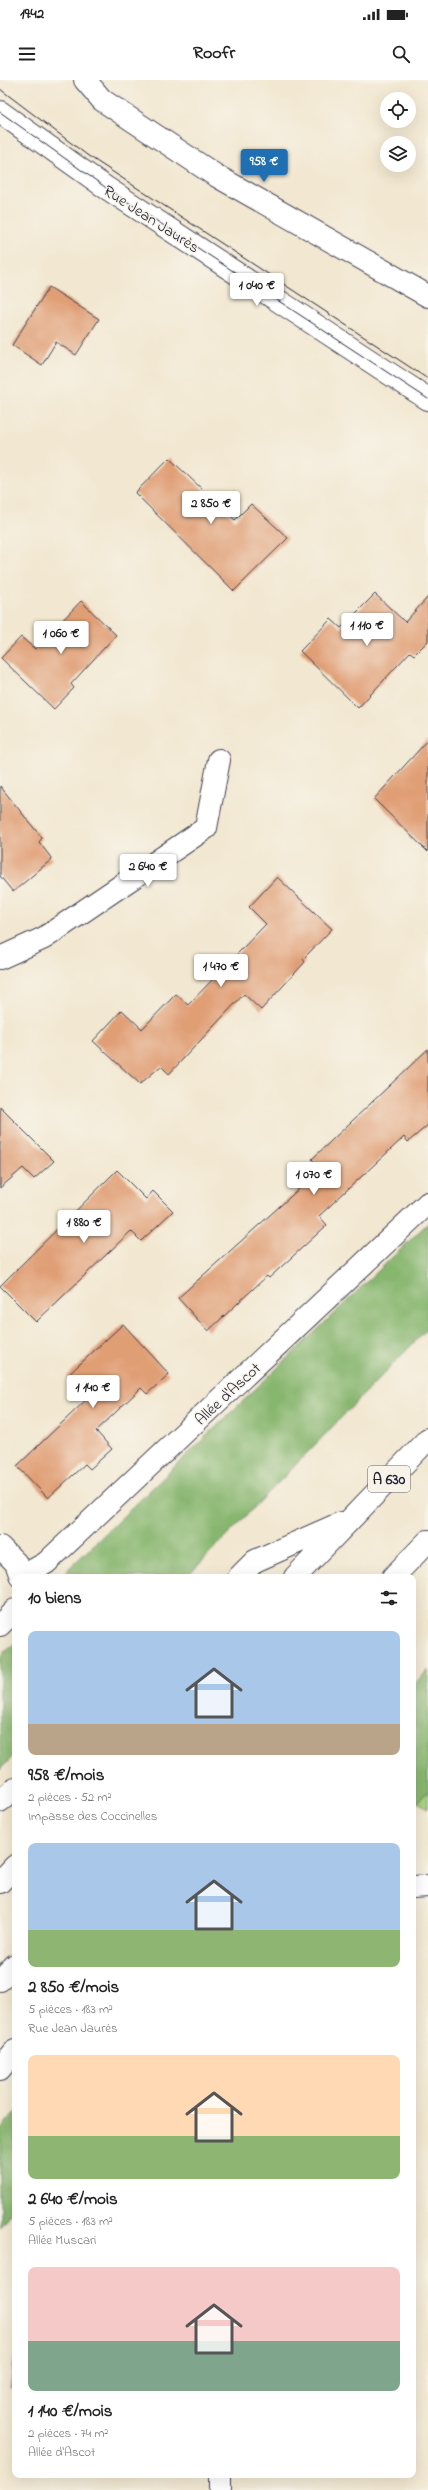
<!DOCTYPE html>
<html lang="fr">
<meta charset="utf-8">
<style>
body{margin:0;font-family:"Indie Flower",sans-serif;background:#f6f6f6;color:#222;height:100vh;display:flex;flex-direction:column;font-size:15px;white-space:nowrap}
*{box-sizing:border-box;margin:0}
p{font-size:13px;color:#767676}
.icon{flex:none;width:22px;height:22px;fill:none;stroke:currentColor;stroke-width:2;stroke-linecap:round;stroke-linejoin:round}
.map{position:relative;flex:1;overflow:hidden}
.drawer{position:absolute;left:12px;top:1494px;width:404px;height:904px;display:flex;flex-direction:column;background:#fff;border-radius:8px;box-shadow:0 4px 16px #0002}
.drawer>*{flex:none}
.tools{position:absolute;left:380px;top:12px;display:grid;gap:8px}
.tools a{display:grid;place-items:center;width:36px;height:36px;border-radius:50%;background:#fff;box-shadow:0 4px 16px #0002;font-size:20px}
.price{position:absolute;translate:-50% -34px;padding:0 9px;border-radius:4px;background:#fff;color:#222;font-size:13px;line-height:26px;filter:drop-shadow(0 1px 2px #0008)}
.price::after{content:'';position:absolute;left:50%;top:24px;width:12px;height:9px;margin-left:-6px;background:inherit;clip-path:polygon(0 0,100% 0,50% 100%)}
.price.selected{background:#1f6fb2;color:#fff}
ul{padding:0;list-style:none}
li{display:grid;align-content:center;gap:8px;height:212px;padding:0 16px}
li span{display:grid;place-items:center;height:124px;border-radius:8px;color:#555}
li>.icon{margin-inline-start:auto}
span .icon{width:72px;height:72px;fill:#fffc;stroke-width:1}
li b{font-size:17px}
h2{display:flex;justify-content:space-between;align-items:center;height:48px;padding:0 16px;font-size:17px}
.status{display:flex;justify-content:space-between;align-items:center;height:28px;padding:0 20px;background:#fff;direction:ltr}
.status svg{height:11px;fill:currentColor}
header{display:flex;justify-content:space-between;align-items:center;height:52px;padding:0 16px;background:#fff;font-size:18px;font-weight:700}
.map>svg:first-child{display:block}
.green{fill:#aad480;stroke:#667b5e}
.forest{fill:#87b66e;stroke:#546c54}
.water{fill:#5da9d6;stroke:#406688}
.building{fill:#e09e74}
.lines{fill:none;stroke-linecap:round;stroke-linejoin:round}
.minor-casing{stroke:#414051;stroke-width:24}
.motorway-casing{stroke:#414051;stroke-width:24}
.minor{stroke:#fff;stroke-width:22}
.motorway{stroke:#fff;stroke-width:22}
.tram{stroke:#22223b;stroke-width:1}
.labels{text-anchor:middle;stroke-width:3;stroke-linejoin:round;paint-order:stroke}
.shield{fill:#f7f3e8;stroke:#62616f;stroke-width:1}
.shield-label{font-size:15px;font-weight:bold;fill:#22223b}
.street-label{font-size:16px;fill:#22223b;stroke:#f7f3e8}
</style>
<div class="status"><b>19:42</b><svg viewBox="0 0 49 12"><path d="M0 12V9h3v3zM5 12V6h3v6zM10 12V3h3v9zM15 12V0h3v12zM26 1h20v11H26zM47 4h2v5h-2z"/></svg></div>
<header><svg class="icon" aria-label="menu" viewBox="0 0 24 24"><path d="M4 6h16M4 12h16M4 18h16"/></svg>Roofr<svg class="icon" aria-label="search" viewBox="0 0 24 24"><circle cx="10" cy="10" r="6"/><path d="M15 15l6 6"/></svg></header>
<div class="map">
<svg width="428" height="2410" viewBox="0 0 428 2410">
<rect width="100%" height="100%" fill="#f7f3e8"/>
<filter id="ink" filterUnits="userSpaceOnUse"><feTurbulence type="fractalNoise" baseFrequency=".025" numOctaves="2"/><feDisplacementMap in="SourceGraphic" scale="8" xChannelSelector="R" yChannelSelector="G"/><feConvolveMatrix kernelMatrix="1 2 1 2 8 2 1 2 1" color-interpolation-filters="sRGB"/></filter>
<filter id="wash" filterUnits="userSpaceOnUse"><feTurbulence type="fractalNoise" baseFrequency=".012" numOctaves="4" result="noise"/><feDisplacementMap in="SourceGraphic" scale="16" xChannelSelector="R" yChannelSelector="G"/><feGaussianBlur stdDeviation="0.9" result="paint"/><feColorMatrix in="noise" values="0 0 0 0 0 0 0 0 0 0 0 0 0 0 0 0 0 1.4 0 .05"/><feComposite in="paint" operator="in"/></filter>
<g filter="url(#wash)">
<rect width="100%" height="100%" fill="#f2e7d0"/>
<!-- green -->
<path class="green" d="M428 1711V1728L418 1722Z"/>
<!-- forest -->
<path class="forest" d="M428 1143V1248L187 1497H60Z
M15 1563V1674L0 1690V1577Z
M428 1590V1711L413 1727V1605Z
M15 2032V2126L0 2147V2050Z"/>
<!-- water -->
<path class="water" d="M15 2276V2308H10Z"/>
<g id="blocks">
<!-- building -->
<path class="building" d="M49 207 99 239 76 275 56 262 42 285 12 265Z
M169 378 235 440 251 424 288 458 234 511 135 413Z
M375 514 405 542 428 517V561L414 575 410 572 358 628 300 571 331 539 341 548Z
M81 521 116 555 71 604 74 608 54 629 1 578 21 557 35 569Z
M428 660V772L374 719Z
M0 706 42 758 39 762 52 779 13 812 0 796Z
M277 797 332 849 303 879 305 882 261 930 244 914 169 994 161 986 140 1004 93 961 122 930 142 949 176 914 188 925 266 844 249 827Z
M428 969V1045L408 1062 404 1057 319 1136 327 1145 269 1198 267 1196 208 1251 178 1218 321 1089 312 1079Z
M0 1027 54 1081 34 1099 23 1088 0 1108Z
M117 1090 146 1119 153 1111 173 1131 141 1161 131 1151 36 1242 0 1206Z
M123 1244 169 1294 147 1314 141 1308 96 1351 112 1369 90 1389 85 1384 48 1418 17 1386 88 1318 67 1296Z"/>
</g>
</g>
<g filter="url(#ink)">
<use href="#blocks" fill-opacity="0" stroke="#414051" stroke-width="1"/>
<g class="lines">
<!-- minor casing -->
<g class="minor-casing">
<path id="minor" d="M85 0 102 20 215 95 428 216
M0 32 105 107 428 319
M0 878 44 858 206 748 219 680
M0 1467 16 1483 21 1497
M21 1497 46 1483 428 1123
M0 1545 15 1530
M413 1807 428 1806
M220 2410V2395"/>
</g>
<!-- motorway casing -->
<g class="motorway-casing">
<path id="motorway" d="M239 1497 255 1481 341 1443
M295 1497 428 1359
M393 1497 428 1461
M0 1721 15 1709
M0 1802 15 1786
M0 1900 15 1885
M0 1989 15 1971"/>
</g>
<!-- minor -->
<use href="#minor" class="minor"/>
<!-- motorway -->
<use href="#motorway" class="motorway"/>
<!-- tram -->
<path class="tram" d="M0 9 87 75 428 299
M0 32 105 107 428 319"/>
</g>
</g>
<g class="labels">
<!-- shield labels -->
<rect class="shield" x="368" y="1386" width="42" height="26" rx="3"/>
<g class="shield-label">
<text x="389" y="1404">A 630</text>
</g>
<!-- street labels -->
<g class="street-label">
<text transform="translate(152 138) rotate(33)" y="6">Rue Jean Jaurès</text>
<text transform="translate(227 1313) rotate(-43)" y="6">Allée d'Ascot</text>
</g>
</g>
</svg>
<div class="tools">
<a><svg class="icon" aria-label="locate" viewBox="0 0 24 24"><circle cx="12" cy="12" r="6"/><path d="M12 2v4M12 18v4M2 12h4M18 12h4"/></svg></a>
<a><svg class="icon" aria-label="layers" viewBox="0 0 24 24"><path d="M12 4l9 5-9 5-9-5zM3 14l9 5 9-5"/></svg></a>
</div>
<b class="price selected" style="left:264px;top:103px">958 €</b>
<b class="price" style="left:257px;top:227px">1 040 €</b>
<b class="price" style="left:211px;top:445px">2 850 €</b>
<b class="price" style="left:367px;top:567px">1 110 €</b>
<b class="price" style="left:61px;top:575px">1 060 €</b>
<b class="price" style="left:148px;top:808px">2 640 €</b>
<b class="price" style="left:221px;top:908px">1 470 €</b>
<b class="price" style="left:314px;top:1116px">1 070 €</b>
<b class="price" style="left:84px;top:1164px">1 880 €</b>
<b class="price" style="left:93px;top:1329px">1 140 €</b>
<section class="drawer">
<h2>10 biens<svg class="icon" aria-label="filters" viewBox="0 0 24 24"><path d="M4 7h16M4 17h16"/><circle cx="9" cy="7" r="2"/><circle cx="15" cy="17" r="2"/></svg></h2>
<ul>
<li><span style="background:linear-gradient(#a9c7e8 75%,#b9a48a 0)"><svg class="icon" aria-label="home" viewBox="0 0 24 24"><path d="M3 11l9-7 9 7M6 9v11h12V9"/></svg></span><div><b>958 €/mois</b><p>2 pièces · 52 m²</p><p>Impasse des Coccinelles</p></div></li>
<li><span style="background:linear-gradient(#a9c7e8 70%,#8fb573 0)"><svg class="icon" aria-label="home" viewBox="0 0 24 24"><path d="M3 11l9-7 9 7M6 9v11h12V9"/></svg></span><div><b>2 850 €/mois</b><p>5 pièces · 183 m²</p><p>Rue Jean Jaurès</p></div></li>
<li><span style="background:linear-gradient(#ffd9b3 65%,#8fb573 0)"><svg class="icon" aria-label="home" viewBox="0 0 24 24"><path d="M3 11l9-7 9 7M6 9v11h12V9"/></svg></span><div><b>2 640 €/mois</b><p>5 pièces · 183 m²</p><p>Allée Muscari</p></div></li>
<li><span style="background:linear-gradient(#f6c9c9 60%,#7fa58c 0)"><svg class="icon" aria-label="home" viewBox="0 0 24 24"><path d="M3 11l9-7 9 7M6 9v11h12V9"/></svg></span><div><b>1 140 €/mois</b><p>2 pièces · 74 m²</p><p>Allée d'Ascot</p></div></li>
</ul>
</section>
</div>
